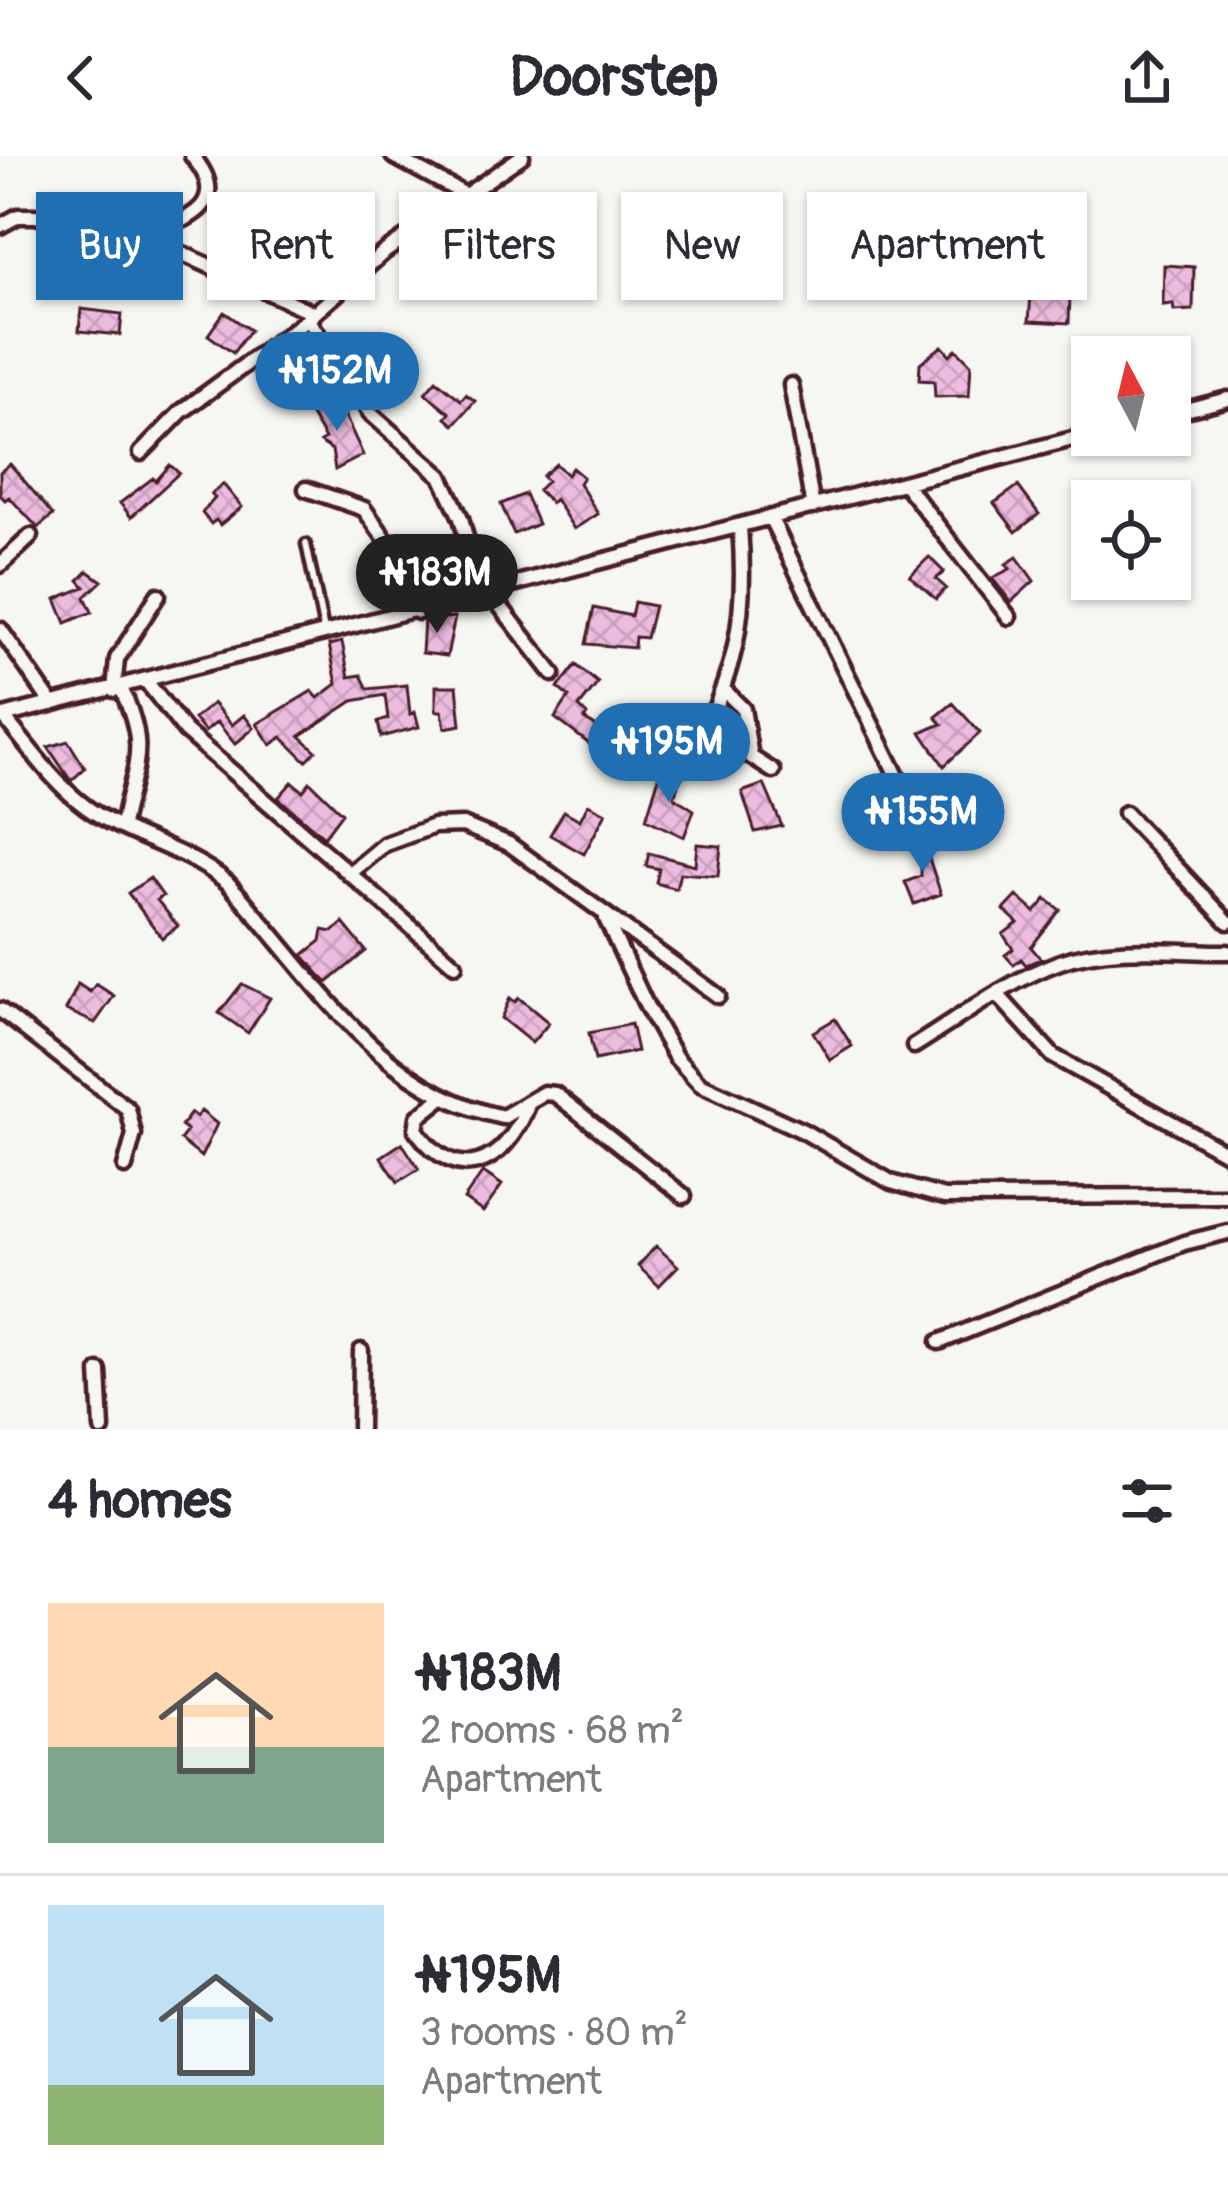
<!DOCTYPE html>
<meta charset="utf-8">
<style>
body{margin:0;font-family:Pangolin,sans-serif;background:#f2f2f3;color:#2b2b33;height:100vh;display:flex;flex-direction:column;font-size:45px;white-space:nowrap}
*{box-sizing:border-box;margin:0}
p{font-size:39px;color:#7c7c81}
.icon{flex:none;width:66px;height:66px;fill:none;stroke:currentColor;stroke-width:2;stroke-linecap:round;stroke-linejoin:round}
.map{position:relative;height:1273px;overflow:hidden}
.details{display:flex;flex-direction:column;background:#fff;flex:1}
.details>*{flex:none}
.top-card{position:absolute;left:36px;top:36px;width:1158px;height:108px;display:flex;gap:24px}
.needle{width:78px;rotate:353deg}
.fabs{position:absolute;left:1071px;top:180px;display:grid;gap:24px}
.fabs a{display:grid;place-items:center;width:120px;height:120px;border-radius:0px;background:#fff;box-shadow:0 3px 9px #0004;font-size:60px}
.price{position:absolute;translate:-50% -102px;padding:0 27px;border-radius:42px;background:#1f6fb2;color:#fff;font-size:39px;line-height:78px;filter:drop-shadow(0 3px 6px #0008)}
.price::after{content:'';position:absolute;left:50%;top:72px;width:36px;height:27px;margin-left:-18px;background:inherit;clip-path:polygon(0 0,100% 0,50% 100%)}
.price.selected{background:#222;color:#fff}
ul{padding:0;list-style:none}
li{display:flex;align-items:center;gap:36px;height:300px;padding:0 48px}
li+li{border-top:3px solid #e1e1e2}
li span{display:grid;place-items:center;flex:none;width:336px;height:240px;border-radius:0px;color:#555}
li>.icon{margin-inline-start:auto}
span .icon{width:144px;height:144px;fill:#fffc;stroke-width:1}
li b{font-size:51px}
h2{display:flex;justify-content:space-between;align-items:center;height:144px;padding:0 48px;font-size:51px}
.chip{padding:0 42px;border-radius:0px;background:#fff;box-shadow:0 3px 9px #0004;font-size:42px;line-height:108px}
.chip.selected{background:#1f6fb2;color:#fff}
header{display:flex;justify-content:space-between;align-items:center;height:156px;padding:0 48px;background:#fff;font-size:54px;font-weight:700}
.map>svg:first-child{display:block}
.building{fill:url(#building-cross-hatch);stroke:#4a1f2b;stroke-width:3}
.lines{fill:none;stroke-linecap:round;stroke-linejoin:round}
.service-casing{stroke:#4a1f2b;stroke-width:15}
.minor-casing{stroke:#4a1f2b;stroke-width:21}
.service{stroke:#f6f6f2;stroke-width:6}
.minor{stroke:#f6f6f2;stroke-width:12}
</style>
<header><svg class="icon" aria-label="back" viewBox="0 0 24 24"><path d="M15 5l-7 7 7 7"/></svg>Doorstep<svg class="icon" aria-label="share" viewBox="0 0 24 24"><path d="M12 15V3M7 8l5-5 5 5M5 13v7h14v-7"/></svg></header>
<div class="map">
<svg width="1228" height="1273" viewBox="0 0 1228 1273">
<defs>
<pattern id="building-cross-hatch" width="8" height="8" patternUnits="userSpaceOnUse" patternTransform="scale(3)"><rect width="8" height="8" fill="#ecbcdf"/><path d="M0 0l8 8M0 8l8-8" fill="none" stroke="#cca1c0"/></pattern>
</defs>
<rect width="100%" height="100%" fill="#f6f6f2"/>
<filter id="ink" filterUnits="userSpaceOnUse"><feTurbulence type="fractalNoise" baseFrequency=".00833" numOctaves="2"/><feDisplacementMap in="SourceGraphic" scale="24" xChannelSelector="R" yChannelSelector="G"/><feConvolveMatrix kernelMatrix="1 2 1 2 8 2 1 2 1" color-interpolation-filters="sRGB"/></filter>
<g filter="url(#ink)">
<!-- building -->
<path class="building" d="M1164 109 1194 111 1193 154 1174 155 1173 148 1163 149Z
M1031 138 1070 140 1069 167 1029 165Z
M81 153 122 158 120 179 79 175Z
M224 156 250 174 233 197 208 179Z
M942 190 950 199 956 193 971 208 969 240 935 241 934 225 919 224 920 207Z
M436 224 461 244 466 238 475 245 454 269 446 262 450 257 425 237Z
M337 242 363 299 335 314 332 294 320 286 325 283 310 258Z
M10 308 53 359 38 372 9 341 5 344 0 339V316Z
M556 308 567 319 572 312 583 321 579 327 598 358 574 373 555 343 551 347 538 334 547 325 542 320Z
M170 309 179 317 131 361 120 347 153 322 156 325Z
M223 328 242 351 220 369 216 364 211 368 202 357 215 342 211 338Z
M1018 330 1039 358 1016 376 994 347Z
M525 338 538 368 514 378 501 348Z
M929 401 944 416 936 423 946 432 936 443 910 420Z
M1017 401 1034 425 1011 446 992 422 1010 413 1006 408Z
M88 415 102 425 85 441 92 456 66 467 56 443 85 431 79 424Z
M634 446 654 450 646 482 635 481 634 492 586 488 594 452 631 460Z
M455 461 447 500 422 497 424 464Z
M342 486 349 521 361 519 368 533 407 529 410 558 415 556 419 571 381 581 378 566 388 563 385 539 353 545 300 580 316 595 306 605 282 581 271 589 257 568 312 535 318 542 337 528 329 489Z
M576 509 598 527 579 551 587 559 584 563 602 574 592 590 555 562 569 541 558 532Z
M436 530H457L461 569 445 572 442 555H436Z
M213 547 232 569 244 559 254 572 235 588 217 566 205 576 194 563Z
M953 547 980 577 944 610 921 576 942 568 936 561Z
M666 563 689 577 673 602 650 588Z
M68 585 85 612 71 625 48 591Z
M662 611 682 618 674 641 694 654 684 681 646 663Z
M292 626 303 635 310 626 342 657 324 681 278 642Z
M764 628 782 670 755 676 742 636Z
M927 633 940 656 912 672 898 650Z
M588 648 606 657 584 698 550 679 564 655 580 664Z
M921 679 941 738 914 748 905 726 921 720V710L908 687Z
M697 688 721 690 718 720 680 717 676 733 656 727 659 713 646 710 649 697 695 709Z
M150 722 163 740 157 744 178 770 162 782 128 737Z
M1017 740 1035 756 1046 743 1060 754 1031 791 1041 803 1026 809 1021 803 1014 809 1005 799 1013 793 1003 778 1018 767 1004 754Z
M343 767 366 795 327 827 303 799 321 785 323 774 333 776Z
M78 828 90 836 96 828 114 840 95 867 66 854Z
M242 828 270 842 248 877 219 857Z
M510 842 515 846 519 842 549 867 532 887 501 862Z
M835 863 852 890 830 904 813 876Z
M631 868 637 895 595 904 589 877Z
M201 955 217 968 201 1001 180 984 187 975 181 970 191 957 196 961Z
M402 987 419 1013 398 1026 381 1001Z
M483 1016 502 1029 483 1056 464 1043Z
M656 1090 678 1110 659 1130 638 1110Z"/>
<g class="lines">
<!-- service casing -->
<g class="service-casing">
<path id="service" d="M306 388 325 479"/>
</g>
<!-- minor casing -->
<g class="minor-casing">
<path id="minor" d="M393 0 466 39
M0 70 18 60H35L161 88 314 157
M136 79C176 69 238 53 192 0
M791 229 813 351
M1170 258 1228 243
M141 297 181 256 308 163
M905 328 1009 461
M306 333 364 353 384 381 418 456
M771 363 900 626
M0 409 31 380
M490 437 553 518
M481 439 461 362 441 320 370 257 308 163 383 97 522 0
M0 473 52 548
M146 525 185 575 455 809
M121 532C150 594 134 608 122 669
M114 534 117 503 158 439
M724 534 743 553 751 601 773 615
M3 560C29 591 53 627 86 651 129 682 184 691 227 726 309 814 377 935 503 961L544 937 555 938 684 1040
M0 561 1092 278
M694 602C734 512 748 471 740 371
M1125 657 1228 766
M349 718 385 688 434 670 463 669 509 688 718 840
M606 763 647 851 676 902 700 928 803 975 891 1026 944 1041 1228 1040
M997 838 1053 900 1228 998
M0 854 128 953 134 978 125 1011
M914 890C961 861 1008 825 1060 806 1111 788 1175 796 1228 796
M443 941 418 961 416 974C458 1032 504 1008 527 952
M939 1186 1184 1087 1228 1076
M99 1215 102 1273
M360 1273 361 1195"/>
</g>
<!-- service -->
<use href="#service" class="service"/>
<!-- minor -->
<use href="#minor" class="minor"/>
</g>
</g>
</svg>
<div class="fabs">
<a><svg class="needle" viewBox="-14 -14 28 28"><path d="M0-13l5 13h-10z" fill="#e53935"/><path d="M0 13l5-13h-10z" fill="#7c7c81"/></svg></a>
<a><svg class="icon" aria-label="locate" viewBox="0 0 24 24"><circle cx="12" cy="12" r="6"/><path d="M12 2v4M12 18v4M2 12h4M18 12h4"/></svg></a>
</div>
<b class="price" style="left:337px;top:278px">₦152M</b>
<b class="price selected" style="left:437px;top:480px">₦183M</b>
<b class="price" style="left:669px;top:649px">₦195M</b>
<b class="price" style="left:923px;top:719px">₦155M</b>
<div class="top-card">
<a class="chip selected">Buy</a>
<a class="chip">Rent</a>
<a class="chip">Filters</a>
<a class="chip">New</a>
<a class="chip">Apartment</a>
</div>
</div>
<section class="details">
<h2>4 homes<svg class="icon" aria-label="filters" viewBox="0 0 24 24"><path d="M4 7h16M4 17h16"/><circle cx="9" cy="7" r="2"/><circle cx="15" cy="17" r="2"/></svg></h2>
<ul>
<li><span style="background:linear-gradient(#ffd9b3 60%,#7fa58c 0)"><svg class="icon" aria-label="home" viewBox="0 0 24 24"><path d="M3 11l9-7 9 7M6 9v11h12V9"/></svg></span><div><b>₦183M</b><p>2 rooms · 68 m²</p><p>Apartment</p></div></li>
<li><span style="background:linear-gradient(#bfe0f5 75%,#8fb573 0)"><svg class="icon" aria-label="home" viewBox="0 0 24 24"><path d="M3 11l9-7 9 7M6 9v11h12V9"/></svg></span><div><b>₦195M</b><p>3 rooms · 80 m²</p><p>Apartment</p></div></li>
</ul>
</section>
